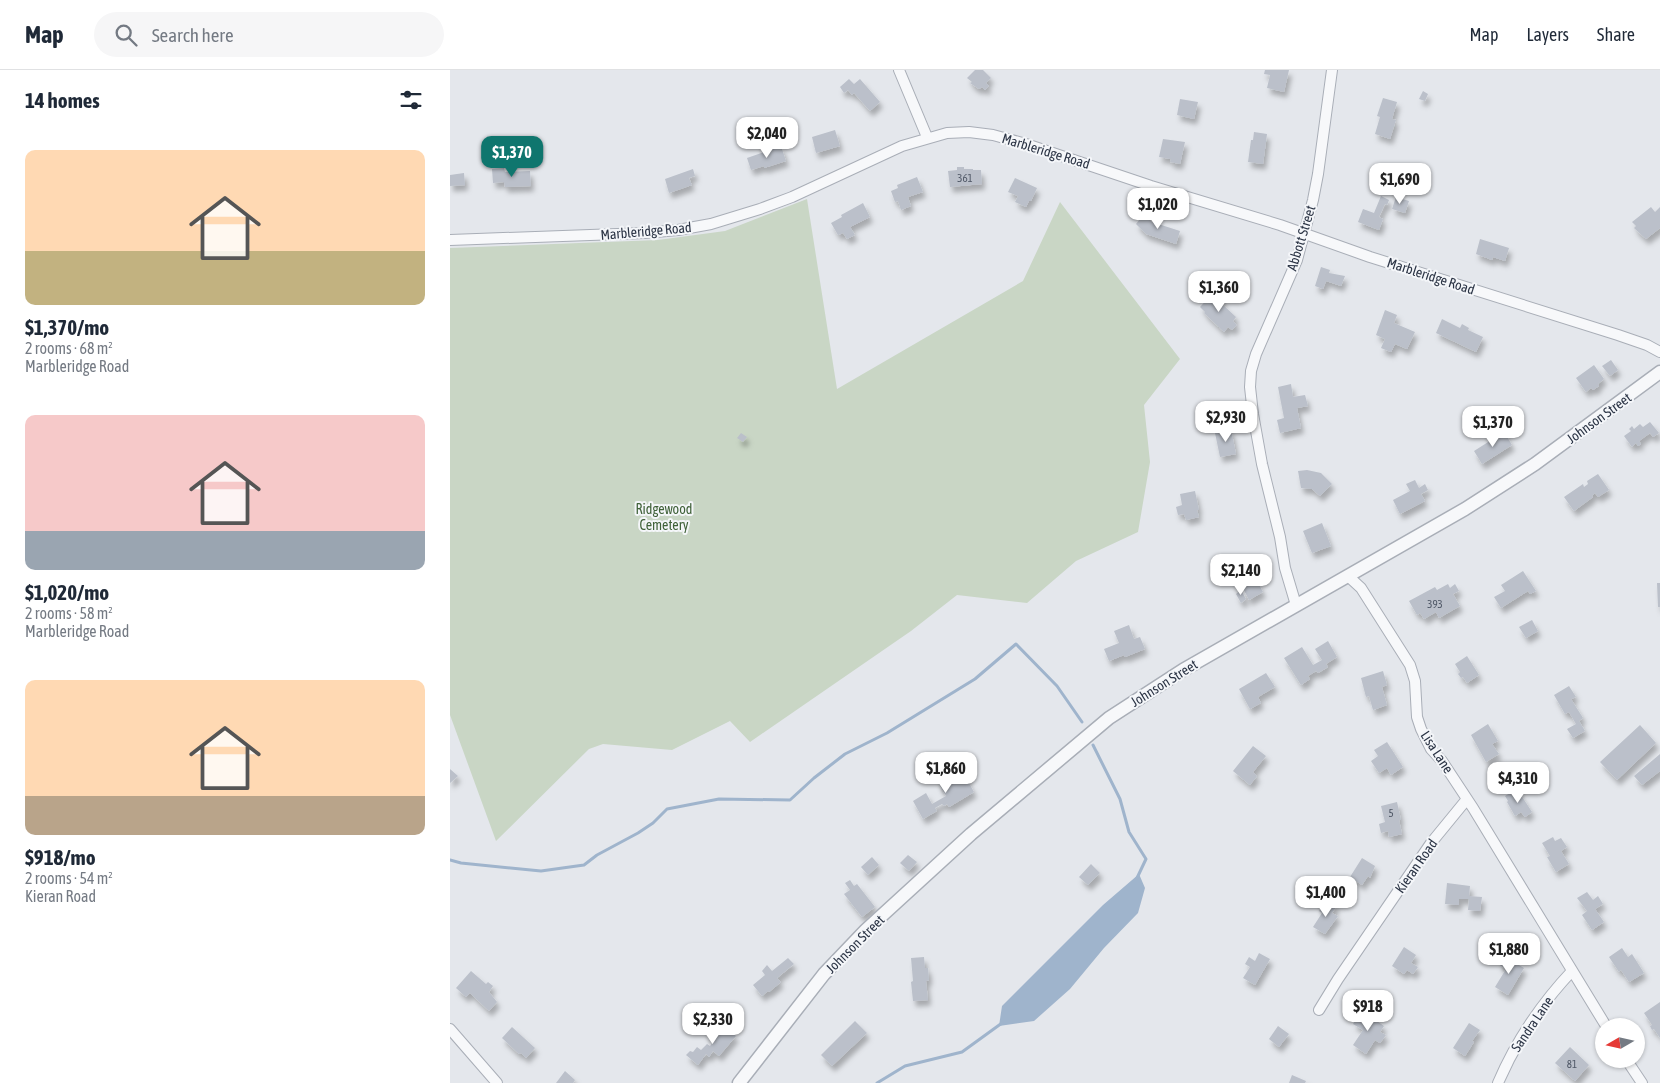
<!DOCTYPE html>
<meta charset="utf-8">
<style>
body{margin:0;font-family:"Asap Condensed",sans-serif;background:#f6f6f7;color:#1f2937;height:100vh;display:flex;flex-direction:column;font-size:19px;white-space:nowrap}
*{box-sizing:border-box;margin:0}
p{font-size:16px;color:#747a83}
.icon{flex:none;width:28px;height:28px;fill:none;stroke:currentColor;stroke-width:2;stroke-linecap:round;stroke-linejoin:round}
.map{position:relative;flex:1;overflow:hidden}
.details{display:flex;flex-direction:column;background:#fff;width:450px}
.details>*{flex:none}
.needle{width:32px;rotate:261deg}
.controls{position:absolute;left:1145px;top:948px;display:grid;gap:10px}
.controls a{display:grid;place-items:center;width:50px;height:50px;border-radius:50%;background:#fff;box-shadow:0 1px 4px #0004;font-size:25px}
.price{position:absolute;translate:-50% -42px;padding:0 11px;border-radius:10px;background:#fff;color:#222;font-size:16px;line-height:32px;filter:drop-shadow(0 1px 2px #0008)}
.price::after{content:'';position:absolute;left:50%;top:30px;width:15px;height:11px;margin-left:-8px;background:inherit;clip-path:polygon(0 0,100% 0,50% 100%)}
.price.on{background:#0f766e;color:#fff}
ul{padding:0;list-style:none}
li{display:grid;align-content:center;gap:10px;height:265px;padding:0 25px}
li span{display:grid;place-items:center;height:155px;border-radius:10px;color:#555}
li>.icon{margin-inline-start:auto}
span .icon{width:90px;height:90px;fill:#fffc;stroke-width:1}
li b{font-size:21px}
h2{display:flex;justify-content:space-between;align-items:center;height:60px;padding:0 25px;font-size:21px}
header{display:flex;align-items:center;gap:30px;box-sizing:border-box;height:70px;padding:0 25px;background:#fff;border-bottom:1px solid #e0e1e3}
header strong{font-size:24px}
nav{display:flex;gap:28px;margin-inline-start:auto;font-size:18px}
.search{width:350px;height:45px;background:#f6f6f7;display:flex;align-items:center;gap:12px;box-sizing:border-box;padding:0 18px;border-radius:28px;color:#747a83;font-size:19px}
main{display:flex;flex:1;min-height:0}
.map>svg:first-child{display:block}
.green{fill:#c9d6c5}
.water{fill:#9fb4cc}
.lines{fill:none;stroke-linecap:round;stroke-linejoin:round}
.stream{stroke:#9fb4cc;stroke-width:3}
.building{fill:#bbc0ca;filter:url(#shadow)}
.minor-casing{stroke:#a9aeb7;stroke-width:12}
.tertiary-casing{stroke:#a9aeb7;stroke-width:15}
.minor{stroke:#f7f8fa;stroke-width:10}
.tertiary{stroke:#f7f8fa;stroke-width:12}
.labels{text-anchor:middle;stroke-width:4;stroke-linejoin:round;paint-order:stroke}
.number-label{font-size:11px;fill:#4f5766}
.street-label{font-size:14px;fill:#2b3445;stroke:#f4f6f9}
.park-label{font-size:14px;fill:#3f6138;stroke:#f4f6f9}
</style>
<header>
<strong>Map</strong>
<div class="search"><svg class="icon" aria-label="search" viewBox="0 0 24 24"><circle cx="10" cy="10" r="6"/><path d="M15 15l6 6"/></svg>Search here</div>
<nav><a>Map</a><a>Layers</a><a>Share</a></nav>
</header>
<main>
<section class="details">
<h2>14 homes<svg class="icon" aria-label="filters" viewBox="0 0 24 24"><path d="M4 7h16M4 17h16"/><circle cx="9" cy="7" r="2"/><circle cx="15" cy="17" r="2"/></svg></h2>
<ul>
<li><span style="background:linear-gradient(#ffd9b3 65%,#c2b280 0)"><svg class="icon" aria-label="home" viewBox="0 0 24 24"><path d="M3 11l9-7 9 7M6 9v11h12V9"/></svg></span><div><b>$1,370/mo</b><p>2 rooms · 68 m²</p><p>Marbleridge Road</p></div></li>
<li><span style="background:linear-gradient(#f6c9c9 75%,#9aa5b1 0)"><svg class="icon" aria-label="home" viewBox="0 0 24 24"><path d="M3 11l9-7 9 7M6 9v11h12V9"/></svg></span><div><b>$1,020/mo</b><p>2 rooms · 58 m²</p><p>Marbleridge Road</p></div></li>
<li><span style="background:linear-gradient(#ffd9b3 75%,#b9a48a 0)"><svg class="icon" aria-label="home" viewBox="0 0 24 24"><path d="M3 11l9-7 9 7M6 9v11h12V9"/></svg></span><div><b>$918/mo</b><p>2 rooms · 54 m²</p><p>Kieran Road</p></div></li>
</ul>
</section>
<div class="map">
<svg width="1210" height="1013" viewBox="0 0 1210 1013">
<defs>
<filter id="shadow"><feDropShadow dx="3" dy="5.5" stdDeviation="2.5" flood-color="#0004"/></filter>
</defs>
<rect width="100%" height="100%" fill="#e4e7ec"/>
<!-- green -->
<path class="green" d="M357 129 387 319 573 211 610 132 730 289 694 335 700 392 688 462 626 491 577 533 507 525 461 561 300 672 280 651 222 680 153 674 139 679 46 771 0 645V178L208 170 275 161Z"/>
<!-- water -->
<path class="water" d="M689 804 695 818 688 843 654 878 620 919 584 951 549 956 552 936 653 835Z"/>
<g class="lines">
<!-- stream -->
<path class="stream" d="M643 675 670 729 679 762 696 789 687 808
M0 790 11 793 91 801 134 795 147 785 188 763 203 753 217 739 269 729 340 730 364 708 395 684 437 663 525 609 566 574 607 616 632 652
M427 1013 455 996 512 982 552 953"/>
</g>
<!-- building -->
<path class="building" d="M525 0H533L541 8 536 13 539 16 535 20 532 17 529 19 520 13 522 12 517 8Z
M815 0H839L834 22 817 18 820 5 814 4Z
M399 9 404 14 410 9 430 32 420 41 404 23 402 25 398 20 394 23 390 17Z
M973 21 978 24 975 31 969 29Z
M933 28 947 32 942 49 946 50 940 69 925 64 930 47 927 46Z
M730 29 748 32 744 49 727 45Z
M385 60 390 76 366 83 362 67Z
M804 62 817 64 813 94 798 92 801 70H803Z
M713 69 735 72 730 94 720 92 721 89 709 87Z
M331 76 336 91 314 98V96L301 100 297 88Z
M507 97H514V99H523V100H531L532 114 500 117 498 101 507 100Z
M54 98 55 102 80 101 81 116 55 117 54 112 43 113 42 99Z
M243 99 245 106 239 108 242 115 219 123 215 109Z
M14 103 15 115 0 116V105Z
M467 107 473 122 458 127 461 136 451 140 448 131 445 132 441 121 448 118 447 115Z
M565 108 587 118 581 131H579L576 137 565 132 568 126 558 122Z
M931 126 939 130 937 135 935 134 929 147 933 149 929 160 908 152 913 139 924 143Z
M946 127 959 131 955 143 942 139Z
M413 133 420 147 400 157 405 165 397 169 393 163 388 165 381 153 392 147 391 145Z
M1201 137 1205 142 1210 137V158L1196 169 1184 158 1186 156 1182 152Z
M694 144 702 152 730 161 726 174 696 164 686 154Z
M1030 169 1059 178 1055 191 1043 187 1042 190 1026 184Z
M871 197 880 200 879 203 895 206 891 216 876 211 873 219 865 216Z
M764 222 774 232 772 234 786 247 783 251 787 255 782 260 778 257 774 262 754 243 755 242 750 237Z
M935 240 947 245 944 253 965 262 957 279 945 274 941 282 931 278 935 269 926 265Z
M992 249 1010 258 1012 254 1019 258 1018 260 1033 267 1026 282 986 263Z
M1161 290 1168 300 1160 306 1152 296Z
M1144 295 1154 309 1148 314 1149 316 1143 320 1141 318 1136 322 1126 308Z
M841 314 843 327 855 325 858 336 847 338 851 358 830 363 827 350 834 348 828 317Z
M1200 352 1209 363 1203 367 1200 363 1189 371 1191 374 1188 376 1186 373 1182 377 1174 366 1181 361 1179 359 1182 356 1184 359 1190 354 1193 357Z
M781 359 786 384 770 387 765 363Z
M1054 362 1062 375 1032 394 1024 381Z
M291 363 297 367 293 372 287 368Z
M857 400 871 403 882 414 870 426 862 419 851 418 848 401Z
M1148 404 1159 420 1148 427 1145 423 1142 426 1143 427 1124 441 1114 427 1133 414 1134 417 1138 414 1137 411Z
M965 410 969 418 975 414 978 420 971 424 975 431 950 444 943 430 960 421 956 414Z
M745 421 749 440H747L749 447 736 450 734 444 728 445 726 437 732 435 730 424Z
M872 453 881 476 862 483 853 461Z
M1073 501 1086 521 1080 524 1078 521 1051 538 1044 527 1055 521 1051 515Z
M807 511 813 522 799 530 793 518Z
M1207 513H1210V537H1208Z
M998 514 1000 518 1005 514 1009 521 1003 524 1010 536 989 548 986 542 974 549 970 543 967 545 959 531 985 517 987 520Z
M791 520 796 529 791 533 786 524Z
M1082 550 1088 561 1076 568 1069 557Z
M679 555 684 569 690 567 695 579 675 587 674 585 659 591 654 579 669 573 664 561Z
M878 571 887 587 876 594 878 597 868 603 866 601 858 606 860 609 851 615 834 588 852 577 863 595 872 590 865 579Z
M1017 586 1029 605 1017 613 1013 607 1011 608 1008 604 1010 602 1005 594Z
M933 601 937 615 932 617 937 635 923 640 919 626 916 627 911 608Z
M816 603 825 617 808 627 811 633 800 639 789 619Z
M1119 616 1126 627 1121 629 1133 648 1129 651 1135 661 1123 668 1117 659 1126 654 1119 642 1115 644 1104 625Z
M1038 654 1048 671 1042 674 1049 684 1036 692 1021 665Z
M1190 655 1206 673 1167 710 1150 692Z
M937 672 953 697 941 705 937 698 929 703 921 691 928 686 924 680Z
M803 676 816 686 803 702 807 706 800 715 783 701Z
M1210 684V701L1192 715 1184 706Z
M0 699 8 706 0 713Z
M511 699 524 722 499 737 497 734 494 736 492 734 485 738 487 741 473 749 463 731 476 723 482 734 496 726 489 714Z
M1067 719 1082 742 1075 747 1071 742 1065 746 1057 732 1058 731 1055 726Z
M947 732 951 750H949L952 764 939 767 938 761 931 763 929 754 935 752 931 736Z
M1103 767 1105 771 1111 768 1117 777 1111 781 1119 794 1106 802 1097 787 1100 786 1092 773Z
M458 785 467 792 459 801 450 793Z
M422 787 429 795 418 805 411 797Z
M912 788 925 796 920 808 918 806 912 815 900 807Z
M641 794 650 803 638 815 629 807Z
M400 810 404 816 407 814 425 837 412 847 394 824 400 820 395 813Z
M997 813 1020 816 1019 826 1032 827 1030 841 1018 840 1019 829H1009V835L995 834Z
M1137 822 1143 830 1148 826 1153 834 1145 839 1154 852 1142 860 1132 845 1137 841 1127 828Z
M880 832 887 836 882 843 888 846 875 864 863 857 872 843 869 841 873 835 876 837Z
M954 877 966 885 961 893 968 897 963 904 957 900 954 904 942 896Z
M1172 878 1178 887 1182 884 1194 903 1179 912 1171 900 1169 902 1159 887Z
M809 883 820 889 805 915 793 908 800 897 795 894 799 887 805 891Z
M1053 886 1074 898 1058 925 1045 917 1056 899 1048 894Z
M474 887 475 898H478L479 910 476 911 478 930 463 931 461 912 463 911 461 888Z
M338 888 344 894 327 908 331 912 319 922 318 921 312 926 303 915 315 905 312 901 317 895 322 901Z
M21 901 36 914 38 912 43 916 39 922 47 932 39 941 20 923 16 927 6 918Z
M1210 932V968L1204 959 1202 960 1200 956 1202 955 1194 943Z
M912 941 934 956 930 962 936 965 930 973 925 970 916 984 903 975 913 960 903 954Z
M405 951 417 963 382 996 371 985Z
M1019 953 1030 960 1022 971 1024 972 1015 986 1003 978Z
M272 955 286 966 269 986 263 981 259 987 256 984 248 995 236 985 240 981 243 982 247 977 251 980 257 974 260 976 263 972 260 969Z
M828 956 839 964 829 977 819 969Z
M62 957 85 978 76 988 71 983 69 984 52 968Z
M1120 977 1139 995 1125 1011 1105 993Z
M115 1001 125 1010 123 1013H106Z
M842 1005 856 1011 855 1013H839Z"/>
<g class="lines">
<!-- minor casing -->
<g class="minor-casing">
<path id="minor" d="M449 0 477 67
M0 170 195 163 228 160 261 154 310 139 342 127 452 76 497 63 519 62 543 65 576 74 701 116 830 155 920 187 1168 265 1197 275 1210 282
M898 506 911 518 960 595 965 611 967 647 971 659 981 679 992 691 1023 738 1156 956
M846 535 835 498 830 467 812 394 803 344 800 317 801 301 806 284 847 190 863 130 868 104 882 0
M869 940 888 909 981 773 1017 729
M0 959 47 1013
M1176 989 1192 1013
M1048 1013C1066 971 1091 934 1122 901"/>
</g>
<!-- tertiary casing -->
<g class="tertiary-casing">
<path id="tertiary" d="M289 1013 374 904 416 860 521 764 659 648 733 600 1015 439 1085 394 1210 302"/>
</g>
<!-- minor -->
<use href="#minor" class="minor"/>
<!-- tertiary -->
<use href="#tertiary" class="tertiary"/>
</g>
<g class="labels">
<!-- number labels -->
<g class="number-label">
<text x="515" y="112">361</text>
<text x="985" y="538">393</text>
<text x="941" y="747">5</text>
<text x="1122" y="998">81</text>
</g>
<!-- street labels -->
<g class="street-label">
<text transform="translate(596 81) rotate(17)" y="5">Marbleridge Road</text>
<text transform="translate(196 161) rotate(-5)" y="5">Marbleridge Road</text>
<text transform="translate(851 168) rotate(-73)" y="5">Abbott Street</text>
<text transform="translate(981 206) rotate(18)" y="5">Marbleridge Road</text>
<text transform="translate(1149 348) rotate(-36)" y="5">Johnson Street</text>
<text transform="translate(714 613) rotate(-32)" y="5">Johnson Street</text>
<text transform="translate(987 682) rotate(57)" y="5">Lisa Lane</text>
<text transform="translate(966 796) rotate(-55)" y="5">Kieran Road</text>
<text transform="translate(405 874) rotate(-45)" y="5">Johnson Street</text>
<text transform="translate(1082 954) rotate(-56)" y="5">Sandra Lane</text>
</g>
<!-- park labels -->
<g class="park-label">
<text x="214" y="444">Ridgewood<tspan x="214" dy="16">Cemetery</tspan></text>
</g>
</g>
</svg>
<div class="controls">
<a><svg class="needle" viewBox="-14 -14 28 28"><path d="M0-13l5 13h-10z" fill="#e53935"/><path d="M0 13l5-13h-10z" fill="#747a83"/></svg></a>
</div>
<b class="price" style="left:317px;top:89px">$2,040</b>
<b class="price on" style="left:62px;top:108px">$1,370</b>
<b class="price" style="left:950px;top:135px">$1,690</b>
<b class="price" style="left:708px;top:160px">$1,020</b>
<b class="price" style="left:769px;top:243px">$1,360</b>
<b class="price" style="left:776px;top:373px">$2,930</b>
<b class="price" style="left:1043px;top:378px">$1,370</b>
<b class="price" style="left:791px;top:526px">$2,140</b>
<b class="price" style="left:496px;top:724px">$1,860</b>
<b class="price" style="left:1068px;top:734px">$4,310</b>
<b class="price" style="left:876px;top:848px">$1,400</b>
<b class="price" style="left:1059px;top:905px">$1,880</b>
<b class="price" style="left:918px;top:962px">$918</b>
<b class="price" style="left:263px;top:975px">$2,330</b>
</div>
</main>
